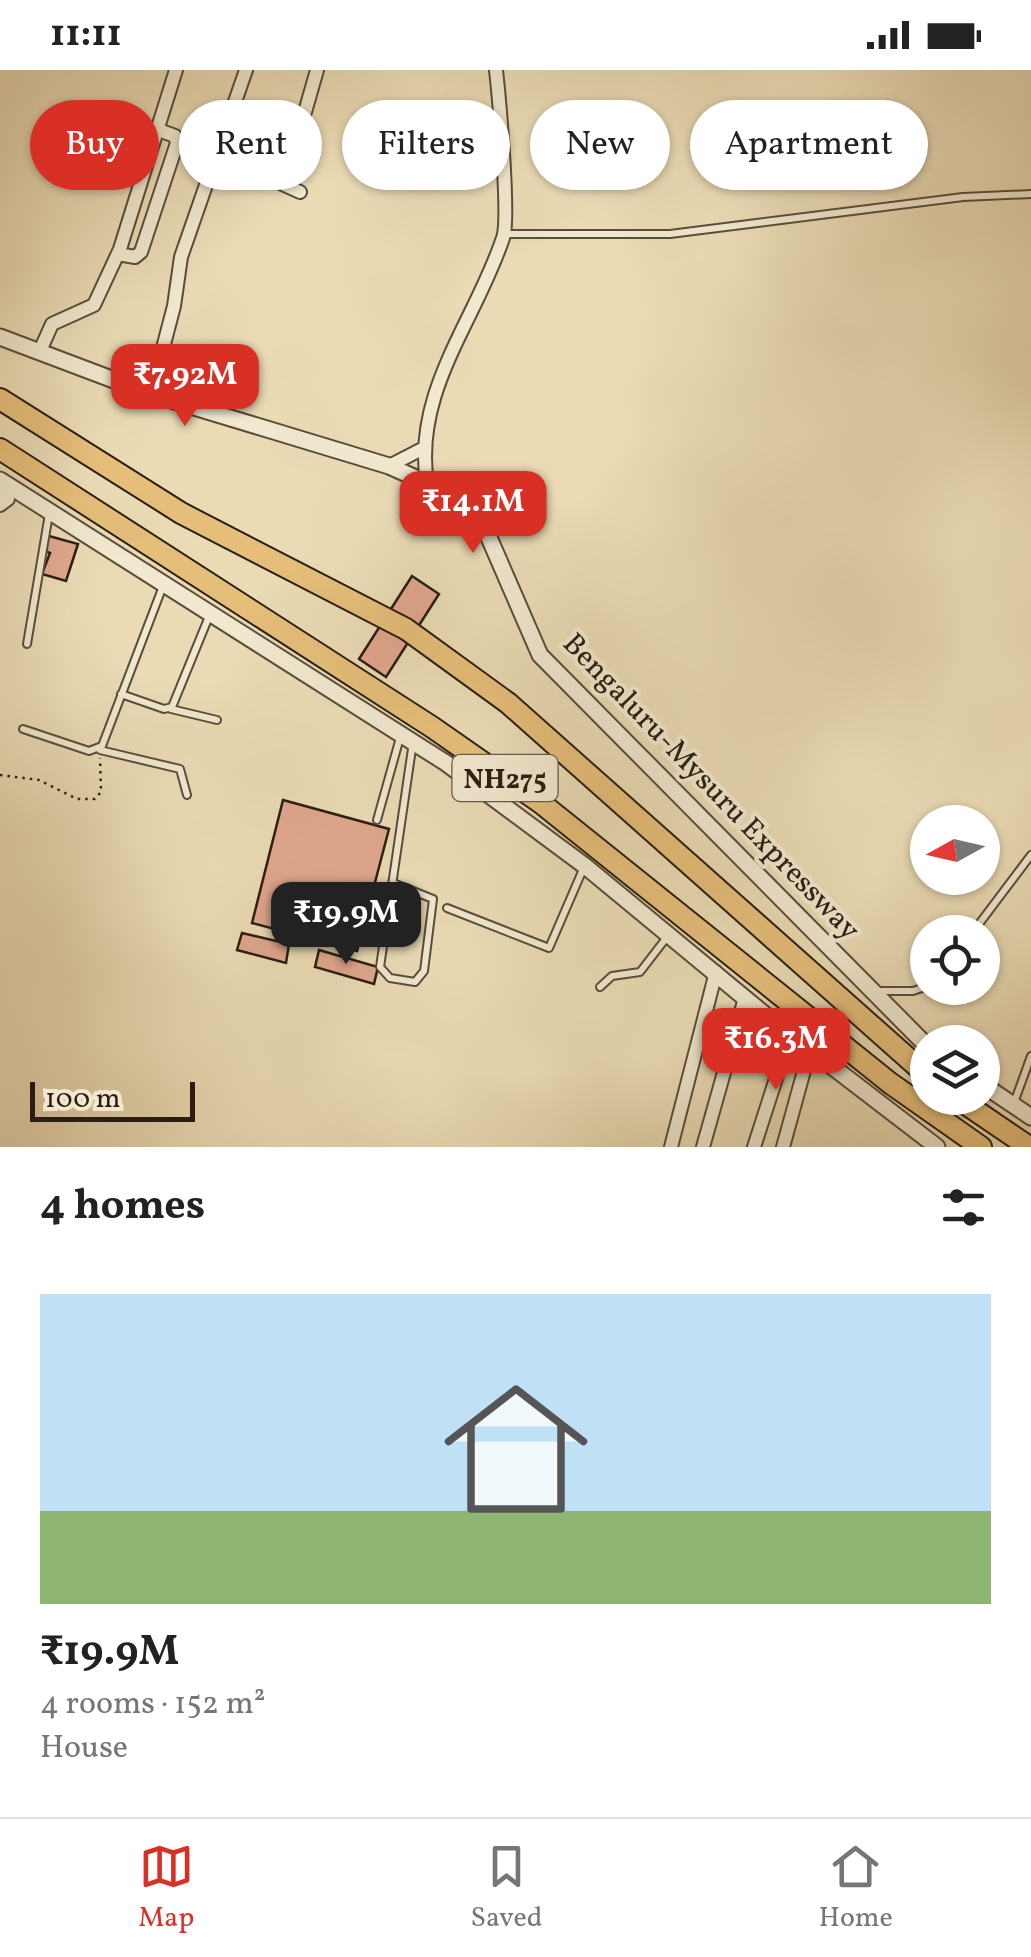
<!DOCTYPE html>
<meta charset="utf-8">
<style>
body{margin:0;font-family:Vollkorn,serif;background:#f2f2f2;color:#222;height:100vh;display:flex;flex-direction:column;font-size:38px;white-space:nowrap}
*{box-sizing:border-box;margin:0}
p{font-size:32px;color:#767676}
.icon{flex:none;width:55px;height:55px;fill:none;stroke:currentColor;stroke-width:2;stroke-linecap:round;stroke-linejoin:round}
.map{position:relative;height:1077px;overflow:hidden}
.details{display:flex;flex-direction:column;background:#fff;flex:1}
.details>*{flex:none}
.banner{position:absolute;left:30px;top:30px;width:972px;height:90px;display:flex;gap:20px}
.needle{width:65px;rotate:262deg}
.buttons{position:absolute;left:910px;top:735px;display:grid;gap:20px}
.buttons a{display:grid;place-items:center;width:90px;height:90px;border-radius:50%;background:#fff;box-shadow:0 2px 8px #0004;font-size:50px}
.scale{position:absolute;left:30px;bottom:25px;width:165px;box-sizing:border-box;padding-left:10px;border:5px solid #291e11;border-top:0;font-size:28px;line-height:35px;white-space:nowrap;color:#291e11;-webkit-text-stroke:8px #f1e8cf;paint-order:stroke}
.price{position:absolute;translate:-50% -85px;padding:0 22px;border-radius:20px;background:#d93025;color:#fff;font-size:32px;line-height:65px;filter:drop-shadow(0 2px 5px #0008)}
.price::after{content:'';position:absolute;left:50%;top:60px;width:30px;height:22px;margin-left:-15px;background:inherit;clip-path:polygon(0 0,100% 0,50% 100%)}
.price.selected{background:#222;color:#fff}
ul{padding:0;list-style:none}
li{display:grid;align-content:center;gap:20px;height:530px;padding:0 40px}
li span{display:grid;place-items:center;height:310px;border-radius:0px;color:#555}
li>.icon{margin-inline-start:auto}
span .icon{width:180px;height:180px;fill:#fffc;stroke-width:1}
li b{font-size:42px}
h2{display:flex;justify-content:space-between;align-items:center;height:120px;padding:0 40px;font-size:42px}
.pill{padding:0 35px;border-radius:45px;background:#fff;box-shadow:0 2px 8px #0004;font-size:35px;line-height:90px}
.pill.selected{background:#d93025;color:#fff}
.status{display:flex;justify-content:space-between;align-items:center;height:70px;padding:0 50px;background:#fff;direction:ltr}
.status svg{height:28px;fill:currentColor}
.tabs{display:flex;justify-content:space-around;align-items:center;height:140px;border-top:2px solid #e0e0e0;background:#fff;font-size:28px;color:#767676}
.tabs a{display:grid;justify-items:center;gap:5px}
.tabs .selected{color:#d93025}
.map>svg:first-child{display:block}
.building{fill:#e0a78e;stroke:#291e11;stroke-width:2.5}
.lines{fill:none;stroke-linecap:round;stroke-linejoin:round}
.service-casing{stroke:#594d3a;stroke-width:10}
.minor-casing{stroke:#594d3a;stroke-width:16}
.tertiary-casing{stroke:#594d3a;stroke-width:19}
.trunk-casing{stroke:#291e11;stroke-width:24}
.path{stroke:#291e11;stroke-width:2.5;stroke-dasharray:2.5 5;stroke-linecap:butt}
.service{stroke:#f1e8cf;stroke-width:6}
.minor{stroke:#f1e8cf;stroke-width:12}
.tertiary{stroke:#f1e8cf;stroke-width:15}
.trunk{stroke:#e5be7a;stroke-width:20}
.labels{text-anchor:middle;stroke-width:8;stroke-linejoin:round;paint-order:stroke}
.shield{fill:#f1e8cf;stroke:#655b4a;stroke-width:2.5}
.shield-label{font-size:28px;font-weight:bold;fill:#291e11}
.street-label{font-size:30px;fill:#291e11;stroke:#f1e8cf}
</style>
<div class="status"><b>11:11</b><svg viewBox="0 0 49 12"><path d="M0 12V9h3v3zM5 12V6h3v6zM10 12V3h3v9zM15 12V0h3v12zM26 1h20v11H26zM47 4h2v5h-2z"/></svg></div>
<div class="map">
<svg width="1031" height="1077" viewBox="0 0 1031 1077">
<rect width="100%" height="100%" fill="#eadbb5"/>
<filter id="stains"><feTurbulence type="fractalNoise" baseFrequency=".002" numOctaves="4"/><feColorMatrix values="0 0 0 0 .2 0 0 0 0 .09 0 0 0 0 .02 0 0 0 .5 -.17"/></filter>
<radialGradient id="worn" r=".72"><stop offset=".6" stop-color="#630" stop-opacity="0"/><stop offset="1" stop-color="#630" stop-opacity=".3"/></radialGradient>
<!-- building -->
<path class="building" d="M49 466 78 474 66 511 42 504 50 483 45 481Z
M412 506 439 524 386 607 359 589Z
M283 730 389 759 357 881 252 853Z
M242 863 289 874 286 893 237 880Z
M319 880 378 897 374 914 315 897Z"/>
<g class="lines">
<!-- service casing -->
<g class="service-casing">
<path id="service" d="M505 164H670L963 127 1031 124
M27 574 49 444
M121 624 164 639 172 637 210 544
M171 639 217 650
M23 659 89 681 102 676 163 516
M100 680 180 699 187 725
M377 750 401 664
M393 813 433 829 424 901 415 912 390 908 380 897 413 672
M447 838 549 878 584 797
M973 862 1031 785
M600 917 612 906 640 902 667 867
M876 921H913L928 916
M1014 1033 1031 986"/>
</g>
<!-- minor casing -->
<g class="minor-casing">
<path id="minor" d="M300 122 278 112 275 103 305 42 317 0
M118 184 135 187 141 182 177 73 175 66 156 59
M39 283 52 254 94 235 120 179 176 0
M151 324 174 236 181 187 246 0
M389 396 422 379
M427 413C413 321 475 252 503 168 510 149 499 27 496 0
M0 422 8 429 0 435
M671 1077 716 902
M703 1077 745 928
M754 1077 790 965
M783 1077 810 979"/>
</g>
<!-- tertiary casing -->
<g class="tertiary-casing">
<path id="tertiary" d="M0 267 151 324 389 396 427 413 472 444 487 463 540 585 928 977
M0 410 446 693 585 796 769 948 937 1077
M982 1014 1031 1047"/>
</g>
<!-- trunk casing -->
<g class="trunk-casing">
<path id="trunk" d="M0 329 181 443 406 559 508 633 928 1006
M0 379 432 657 541 733 890 1013 981 1077
M957 1028 1029 1077"/>
</g>
<!-- path -->
<path class="path" d="M0 705 39 710 77 729H95L101 722 100 688"/>
<!-- service -->
<use href="#service" class="service"/>
<!-- minor -->
<use href="#minor" class="minor"/>
<!-- tertiary -->
<use href="#tertiary" class="tertiary"/>
<!-- trunk -->
<use href="#trunk" class="trunk"/>
</g>
<g class="labels">
<!-- shield labels -->
<rect class="shield" x="452.5" y="685" width="105" height="46" rx="8"/>
<g class="shield-label">
<text x="505" y="718">NH275</text>
</g>
<!-- street labels -->
<g class="street-label">
<text transform="translate(712 716) rotate(46)" y="10">Bengaluru-Mysuru Expressway</text>
</g>
</g>
<rect width="100%" height="100%" filter="url(#stains)"/>
<rect width="100%" height="100%" fill="url(#worn)"/>
</svg>
<div class="buttons">
<a><svg class="needle" viewBox="-14 -14 28 28"><path d="M0-13l5 13h-10z" fill="#e53935"/><path d="M0 13l5-13h-10z" fill="#767676"/></svg></a>
<a><svg class="icon" aria-label="locate" viewBox="0 0 24 24"><circle cx="12" cy="12" r="6"/><path d="M12 2v4M12 18v4M2 12h4M18 12h4"/></svg></a>
<a><svg class="icon" aria-label="layers" viewBox="0 0 24 24"><path d="M12 4l9 5-9 5-9-5zM3 14l9 5 9-5"/></svg></a>
</div>
<div class="scale">100 m</div>
<b class="price" style="left:185px;top:359px">₹7.92M</b>
<b class="price" style="left:473px;top:486px">₹14.1M</b>
<b class="price selected" style="left:346px;top:897px">₹19.9M</b>
<b class="price" style="left:776px;top:1023px">₹16.3M</b>
<div class="banner">
<a class="pill selected">Buy</a>
<a class="pill">Rent</a>
<a class="pill">Filters</a>
<a class="pill">New</a>
<a class="pill">Apartment</a>
</div>
</div>
<section class="details">
<h2>4 homes<svg class="icon" aria-label="filters" viewBox="0 0 24 24"><path d="M4 7h16M4 17h16"/><circle cx="9" cy="7" r="2"/><circle cx="15" cy="17" r="2"/></svg></h2>
<ul>
<li><span style="background:linear-gradient(#bfe0f5 70%,#8fb573 0)"><svg class="icon" aria-label="home" viewBox="0 0 24 24"><path d="M3 11l9-7 9 7M6 9v11h12V9"/></svg></span><div><b>₹19.9M</b><p>4 rooms · 152 m²</p><p>House</p></div></li>
</ul>
</section>
<nav class="tabs">
<a class="selected"><svg class="icon" aria-label="map" viewBox="0 0 24 24"><path d="M3 6l6-2 6 2 6-2v14l-6 2-6-2-6 2zM9 4v14M15 6v14"/></svg>Map</a>
<a><svg class="icon" aria-label="saved" viewBox="0 0 24 24"><path d="M7 4h10v16l-5-4-5 4z"/></svg>Saved</a>
<a><svg class="icon" aria-label="home" viewBox="0 0 24 24"><path d="M3 11l9-7 9 7M6 9v11h12V9"/></svg>Home</a>
</nav>
